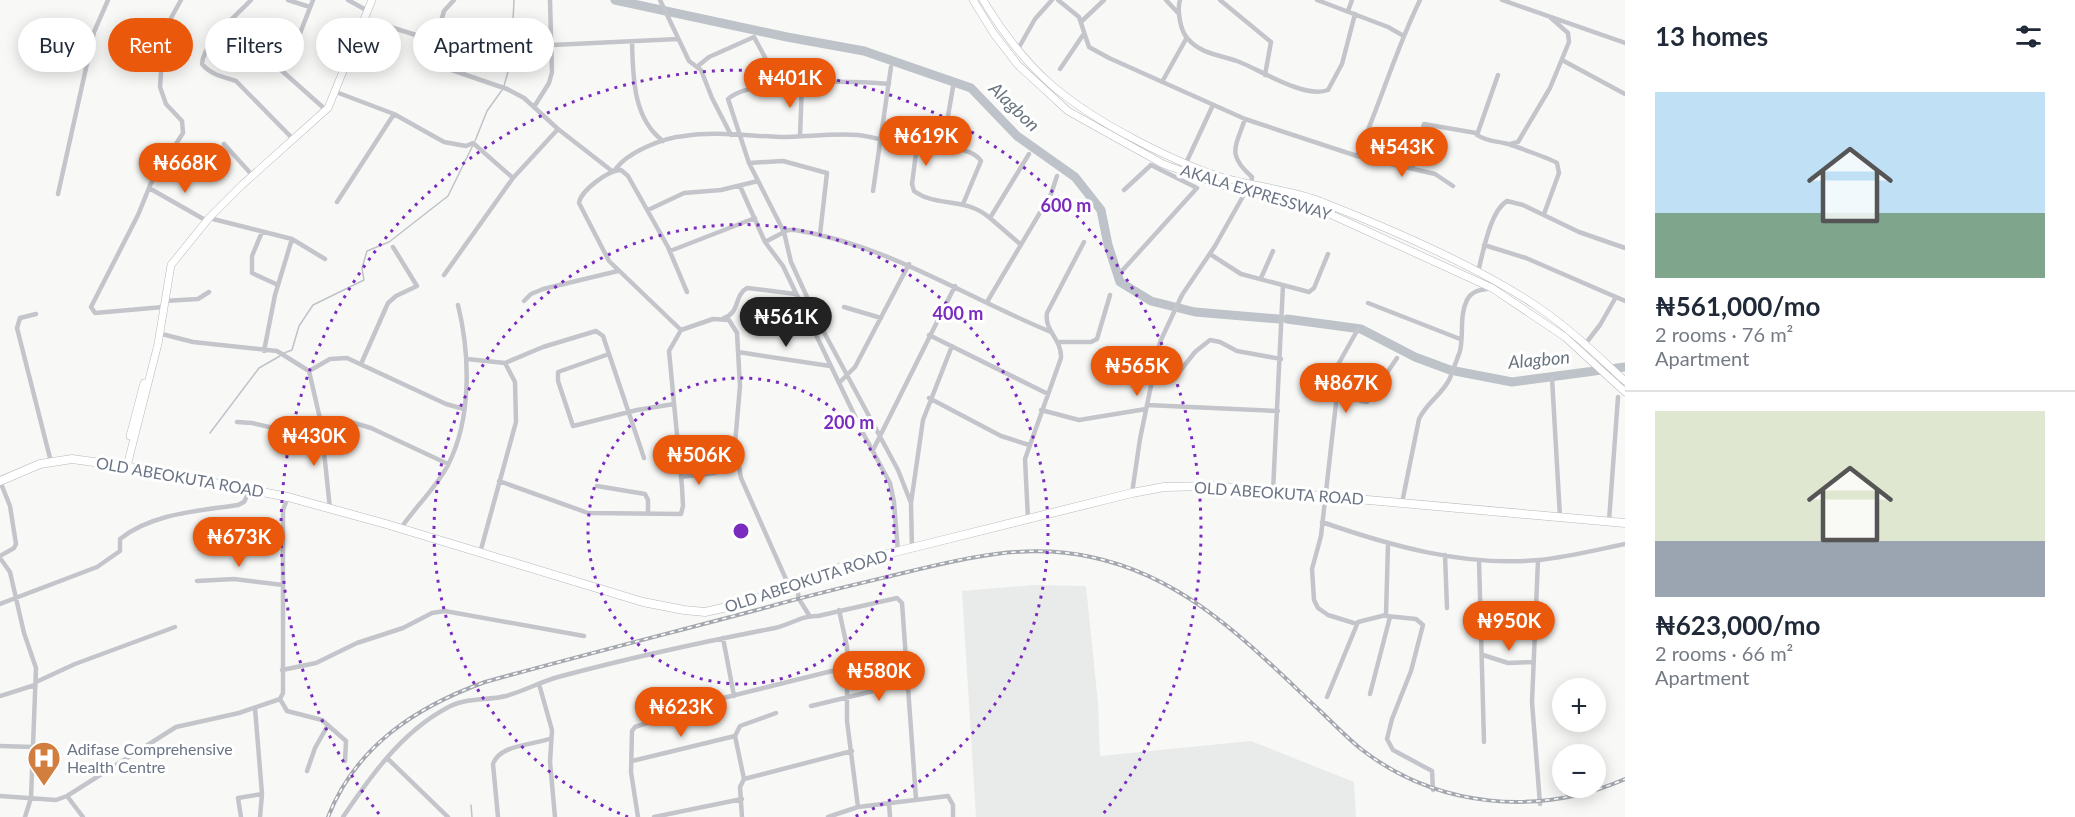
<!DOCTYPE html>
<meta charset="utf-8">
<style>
body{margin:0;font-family:Lato,sans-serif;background:#f2f2f3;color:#1f2937;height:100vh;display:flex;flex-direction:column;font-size:22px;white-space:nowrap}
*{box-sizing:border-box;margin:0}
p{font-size:20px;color:#747a83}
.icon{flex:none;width:33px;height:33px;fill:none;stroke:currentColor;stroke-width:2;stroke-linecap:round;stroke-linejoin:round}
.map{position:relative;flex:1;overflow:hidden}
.side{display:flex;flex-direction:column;background:#fff;width:450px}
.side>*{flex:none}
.banner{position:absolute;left:18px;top:18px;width:570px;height:54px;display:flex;gap:12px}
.controls{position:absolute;left:1552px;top:678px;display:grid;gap:12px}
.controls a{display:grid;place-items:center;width:54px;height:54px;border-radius:50%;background:#fff;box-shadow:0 3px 15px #0003;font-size:30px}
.price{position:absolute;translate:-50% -51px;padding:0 14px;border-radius:21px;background:#ea580c;color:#fff;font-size:20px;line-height:39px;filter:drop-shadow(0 2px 3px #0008)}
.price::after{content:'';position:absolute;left:50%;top:36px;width:18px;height:14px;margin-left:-9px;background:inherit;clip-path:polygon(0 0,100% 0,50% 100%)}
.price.selected{background:#222;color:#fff}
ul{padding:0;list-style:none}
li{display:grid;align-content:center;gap:12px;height:318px;padding:0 30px}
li+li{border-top:2px solid #e0e1e3}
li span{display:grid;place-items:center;height:186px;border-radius:0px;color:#555}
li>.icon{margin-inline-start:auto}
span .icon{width:108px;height:108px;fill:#fffc;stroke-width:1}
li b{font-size:26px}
h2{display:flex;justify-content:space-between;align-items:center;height:72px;padding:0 30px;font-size:26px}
.pill{padding:0 21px;border-radius:27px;background:#fff;box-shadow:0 3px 15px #0003;font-size:21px;line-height:54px}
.pill.selected{background:#ea580c;color:#fff}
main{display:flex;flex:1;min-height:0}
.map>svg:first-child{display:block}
.built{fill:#e9eaea}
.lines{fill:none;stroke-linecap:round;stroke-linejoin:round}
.stream{stroke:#bdc3c9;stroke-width:1.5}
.river{stroke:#bdc3c9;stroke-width:9}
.primary-casing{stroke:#b7b9be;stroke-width:8}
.trunk-casing{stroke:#b6b8bc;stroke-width:9}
.minor{stroke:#c3c5ca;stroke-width:4.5}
.primary{stroke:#fff;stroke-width:7}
.trunk{stroke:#fff;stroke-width:8}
.rail-casing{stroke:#a5a8af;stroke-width:4}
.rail{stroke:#fff;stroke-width:1.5;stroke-dasharray:4.5;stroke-linecap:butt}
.ring{fill:none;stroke:#7b2cbf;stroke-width:3;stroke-dasharray:3 6}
.labels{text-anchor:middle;stroke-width:6;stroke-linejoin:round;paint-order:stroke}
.street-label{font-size:16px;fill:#6b7485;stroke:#fff}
.poi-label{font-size:16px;fill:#6b7485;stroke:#fff;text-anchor:start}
.water-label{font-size:18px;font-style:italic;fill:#67747f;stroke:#fff}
.centre{fill:#7b2cbf;stroke:#fff;stroke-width:3}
.ring-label{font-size:18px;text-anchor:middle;font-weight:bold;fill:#7b2cbf;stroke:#fff;stroke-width:6;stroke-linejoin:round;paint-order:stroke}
</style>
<main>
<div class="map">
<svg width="1625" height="817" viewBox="0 0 1625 817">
<rect width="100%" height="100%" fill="#f8f9f7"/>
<!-- built -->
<path class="built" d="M1033 585 1086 586 1098 703 1100 756 1251 741 1354 782 1356 817H976L962 591Z"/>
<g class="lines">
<!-- stream -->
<path class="stream" d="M504 86 511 61 514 0
M475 141 487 111 502 90
M284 353 292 350 299 326 313 305 364 280 362 268 367 251 389 242 448 196 473 145
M210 433 259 368 280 356
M471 805 472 817"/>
<!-- river -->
<path class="river" d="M615 0 787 37 864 51 971 88 1017 136 1075 177 1101 210 1108 245 1120 282 1151 301 1195 312 1279 319
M1287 319 1361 329 1415 357 1450 370
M1455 371 1512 382 1625 367"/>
<!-- primary casing -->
<g class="primary-casing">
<path id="primary" d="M973 0 994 34 1018 65 1068 111 1163 164 1218 184 1321 210 1492 288 1565 337 1625 392
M983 0C1026 71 1065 103 1138 141 1165 155 1192 168 1221 177 1256 187 1294 190 1327 204 1393 230 1476 266 1535 305 1568 327 1596 354 1625 381
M130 436 144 383
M127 466 158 344 171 265 209 218 242 185 328 108 372 0"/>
</g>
<!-- trunk casing -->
<g class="trunk-casing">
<path id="trunk" d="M0 481 40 464 72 459 130 467 288 497 386 524 643 602 684 610 705 612 745 603 841 567 875 557 1132 493 1164 487 1212 486 1625 523"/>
</g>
<!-- minor -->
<path class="minor" d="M251 0C237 15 203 43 202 64 211 75 224 77 236 81L294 140
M288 0 310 7
M313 0 290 59 281 70 326 110
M348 0 368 11
M454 0 444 11 431 55 434 64 507 89 524 98 558 129 612 171
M660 0 689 61 701 70 712 98 731 135
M1058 0 1079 17 1089 47 1109 58 1245 119 1357 156 1435 174 1453 186
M1166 0 1179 14
M1180 0C1177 10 1180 31 1188 39 1201 54 1220 55 1237 61 1259 69 1304 99 1328 90L1342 64 1355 14
M1220 0 1271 42 1265 75
M1317 0 1388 27 1402 35
M1502 0 1625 43
M1348 11 1352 0
M365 19 435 41
M230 21 281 70
M1082 21 1104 0
M632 42C633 77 633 119 663 141
M552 45 678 39
M1018 49 1035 19 1052 0
M1562 60 1625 94
M698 66 709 57 754 37 768 63V85
M1060 69 1083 35
M1498 75 1477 135C1486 141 1494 141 1504 143 1510 144 1553 160 1557 163L1559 173 1544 214
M1162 82 1186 39
M889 84C857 81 749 78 728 99L749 163 784 232 791 262 818 321 898 470 911 503
M336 92 394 114 444 142 466 146 473 143 513 178
M534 107 549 83 552 72 550 0
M1245 119C1235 148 1227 155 1252 177L1251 184
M800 136 802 84
M224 144 253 176
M1510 144 1518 142 1550 88 1569 42 1568 33 1551 18
M917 145 912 184 914 191C937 208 964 196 990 218
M943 145 953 87
M1357 156C1380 105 1395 51 1420 0
M749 163 783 161 827 173 820 234
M1186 163 1213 105
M1412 169 1424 124 1476 133
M615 170C627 152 663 138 684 136 716 131 748 136 780 137 806 137 832 133 858 135 871 136 882 141 894 142 914 146 969 142 981 161L963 204
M740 186 765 242 783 266 863 433 890 483 894 502 898 552
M149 188 207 221
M873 191 891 67
M58 194 94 32 108 0
M337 202 394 114
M648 210 684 193 721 190 758 181
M209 218 292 239 325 259
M262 232 252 256V273L278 285
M765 242 788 230H795C888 245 965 297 1051 332
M1020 244 990 218 1029 154
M1484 245 1526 258 1625 301
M670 251 755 218
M1210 254 1241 274 1309 292 1314 288 1328 254
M1121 272 1197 188 1151 165 1124 190
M1478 272C1483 253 1490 211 1507 201L1523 205 1579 232 1625 248
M444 275 513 178 558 129
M1261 278 1273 251
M164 301 198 299 209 292
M524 301 531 294 543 289 618 271
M987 302 1051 194 1057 176
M1368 303 1460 339
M163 307 95 313 91 307 138 215 151 183 183 133 182 121 166 104 160 87 162 59 171 18 181 0
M844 307 881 318
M36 314 20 318 17 328 51 462
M724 318C740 313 734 295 747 288L796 294
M681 330 609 261 579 203C581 190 609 170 621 170L628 176 668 247 687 292
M158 333 193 342 277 351 309 371
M929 335 1048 394
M1059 342H1091L1097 339 1110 295
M1586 343 1600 325 1616 297
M264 351 275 295 292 239
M738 352 830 366
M609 354 558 372V381L573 426 637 410 674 404
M467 359 505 363 543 347 596 331 603 336 644 458
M361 364 388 303 396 296 417 286 393 247
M309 371 330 359 347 358 446 404 464 409
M309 371 321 423 330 509
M1180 371 1195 352 1210 340 1220 342 1237 351 1281 359
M1552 378 1560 517
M839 383 855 367 909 264
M1335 389C1349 389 1354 402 1367 402L1397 358
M929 398 1001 436 1029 445
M1147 405 1278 411
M1041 410 1079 420 1146 409
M237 422 252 423 322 439
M321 423 341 419 371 428 448 464
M873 450 955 286
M681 477 715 473
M0 481 10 506 16 544 14 548 0 556
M499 481 588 513 681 514 683 506 682 487 669 351 681 330 713 319 729 320 737 333 740 386 735 444 741 478 789 586
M597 486 645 494 648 500V513
M1273 491 1283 285
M1132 493 1140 439 1160 342 1182 295 1215 246 1246 191
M1402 503 1419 419C1427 402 1443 394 1450 378 1453 369 1457 360 1460 351 1464 334 1459 316 1467 300 1472 290 1482 290 1492 288
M1028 519 1025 459 1061 358C1062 339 1044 331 1047 313L1084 242
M1609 521 1618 397
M1322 522C1391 546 1465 567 1539 560 1568 557 1596 550 1625 544
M401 528C416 506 436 488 448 465 472 418 470 354 458 305
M912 549 911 503 923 420 952 346
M480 553 516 422 515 382 505 363
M1445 555 1447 608
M0 558 10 572 24 633 36 668 31 798 25 817
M1479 560 1484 742
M1538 560 1532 702 1540 804
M197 581 234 579 283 585
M796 583 799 599 809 615
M0 604 97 567 120 551V539C152 513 200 511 238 505L244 502 250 490
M839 610 847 647V721L858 807
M1386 616 1416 619 1423 625 1411 671 1392 719 1387 739 1393 750 1432 771 1433 790
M1357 624 1328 615 1318 608 1314 600 1312 569 1321 536 1336 403 1335 370 1358 329
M723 638 734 696
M1483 655 1508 663 1533 662
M282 670 316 663 357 643 403 628 432 613 445 611 584 636
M36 682 75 664 175 627
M539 684 552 730 550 762 555 817
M1370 694 1390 617
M0 696 35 685
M1327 697 1358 622 1386 615 1388 544
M280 699 287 711 322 720 346 741 345 761
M811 706 907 683
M255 708 262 794 260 817
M0 746 34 747
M387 758 448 817
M632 761 735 736
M307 771 315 748 328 725
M744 779 735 736 740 726 776 713
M0 796 56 800 67 796 176 727 239 713 280 699 283 693V510L288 497
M67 796 83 817
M889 803 890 817
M241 817 238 798 262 794
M343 817C370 777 401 733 445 709 465 697 485 701 506 696 524 691 540 682 558 677 629 658 702 642 775 628 790 625 802 615 818 616L897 598 902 603 916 799
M498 817 493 764C499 745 532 745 549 739
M638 817 631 772 632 731 635 727 711 701 848 667
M654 817 742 799
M742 817 740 787 744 779 852 751
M828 817 858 807 948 796 953 805V817"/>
<!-- primary -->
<use href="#primary" class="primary"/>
<!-- trunk -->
<use href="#trunk" class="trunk"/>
<!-- rail casing -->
<g class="rail-casing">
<path id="rail" d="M328 817C356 746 416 707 485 682 579 656 674 632 768 607 810 595 853 585 895 575 960 559 1024 542 1091 557 1186 577 1248 643 1316 707 1331 721 1345 736 1361 749 1437 808 1538 817 1625 779"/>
</g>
<!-- rail -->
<use href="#rail" class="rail"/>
</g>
<!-- distance rings -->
<g class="ring">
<circle cx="741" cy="531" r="153"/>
<path d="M628 817A307 307 0 1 1 854 817"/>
<path d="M379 814A460 460 0 1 1 1103 814"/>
</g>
<!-- icons -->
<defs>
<g id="hospital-pin" transform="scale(1.725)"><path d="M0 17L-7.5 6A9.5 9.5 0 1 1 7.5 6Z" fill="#d27e3e" stroke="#fff"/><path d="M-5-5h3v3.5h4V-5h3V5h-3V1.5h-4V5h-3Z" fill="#fff"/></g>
</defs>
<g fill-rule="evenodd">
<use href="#hospital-pin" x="44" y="758"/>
</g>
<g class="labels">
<!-- street labels -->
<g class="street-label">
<text transform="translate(1256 192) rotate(17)" y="6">AKALA EXPRESSWAY</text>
<text transform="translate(180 477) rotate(10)" y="6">OLD ABEOKUTA ROAD</text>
<text transform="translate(1279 493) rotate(4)" y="6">OLD ABEOKUTA ROAD</text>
<text transform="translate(806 581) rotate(-18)" y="6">OLD ABEOKUTA ROAD</text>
</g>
<!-- poi labels -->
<g class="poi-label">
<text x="67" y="755">Adifase Comprehensive<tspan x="67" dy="18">Health Centre</tspan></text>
</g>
<!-- water labels -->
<g class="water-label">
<text transform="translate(1014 107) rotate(44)" y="6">Alagbon</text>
<text transform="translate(1539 360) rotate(-5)" y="6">Alagbon</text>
</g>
</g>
<circle cx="741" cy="531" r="9" class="centre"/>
<g class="ring-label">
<text x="1066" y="212">600 m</text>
<text x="958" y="320">400 m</text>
<text x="849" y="429">200 m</text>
</g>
</svg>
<div class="controls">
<a>+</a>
<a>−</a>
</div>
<b class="price" style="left:790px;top:109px">₦401K</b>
<b class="price" style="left:926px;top:167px">₦619K</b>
<b class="price" style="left:1402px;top:178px">₦543K</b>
<b class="price" style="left:185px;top:194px">₦668K</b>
<b class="price selected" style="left:786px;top:348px">₦561K</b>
<b class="price" style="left:1137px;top:397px">₦565K</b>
<b class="price" style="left:1346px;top:414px">₦867K</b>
<b class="price" style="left:314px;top:467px">₦430K</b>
<b class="price" style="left:699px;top:486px">₦506K</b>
<b class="price" style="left:239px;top:568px">₦673K</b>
<b class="price" style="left:1509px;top:652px">₦950K</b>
<b class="price" style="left:879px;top:702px">₦580K</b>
<b class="price" style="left:681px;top:738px">₦623K</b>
<div class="banner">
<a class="pill">Buy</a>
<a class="pill selected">Rent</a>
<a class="pill">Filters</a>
<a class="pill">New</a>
<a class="pill">Apartment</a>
</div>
</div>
<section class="side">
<h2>13 homes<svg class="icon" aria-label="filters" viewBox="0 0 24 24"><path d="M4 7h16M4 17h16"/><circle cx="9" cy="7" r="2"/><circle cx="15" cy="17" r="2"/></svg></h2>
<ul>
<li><span style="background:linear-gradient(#bfe0f5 65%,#7fa58c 0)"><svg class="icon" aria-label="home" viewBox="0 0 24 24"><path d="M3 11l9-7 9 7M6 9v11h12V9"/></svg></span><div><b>₦561,000/mo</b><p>2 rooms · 76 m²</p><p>Apartment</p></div></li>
<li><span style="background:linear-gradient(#dfe7d0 70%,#9aa5b1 0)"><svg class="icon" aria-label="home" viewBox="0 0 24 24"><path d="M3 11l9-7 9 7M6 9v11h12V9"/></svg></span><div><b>₦623,000/mo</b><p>2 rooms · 66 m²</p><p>Apartment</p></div></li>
</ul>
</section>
</main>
